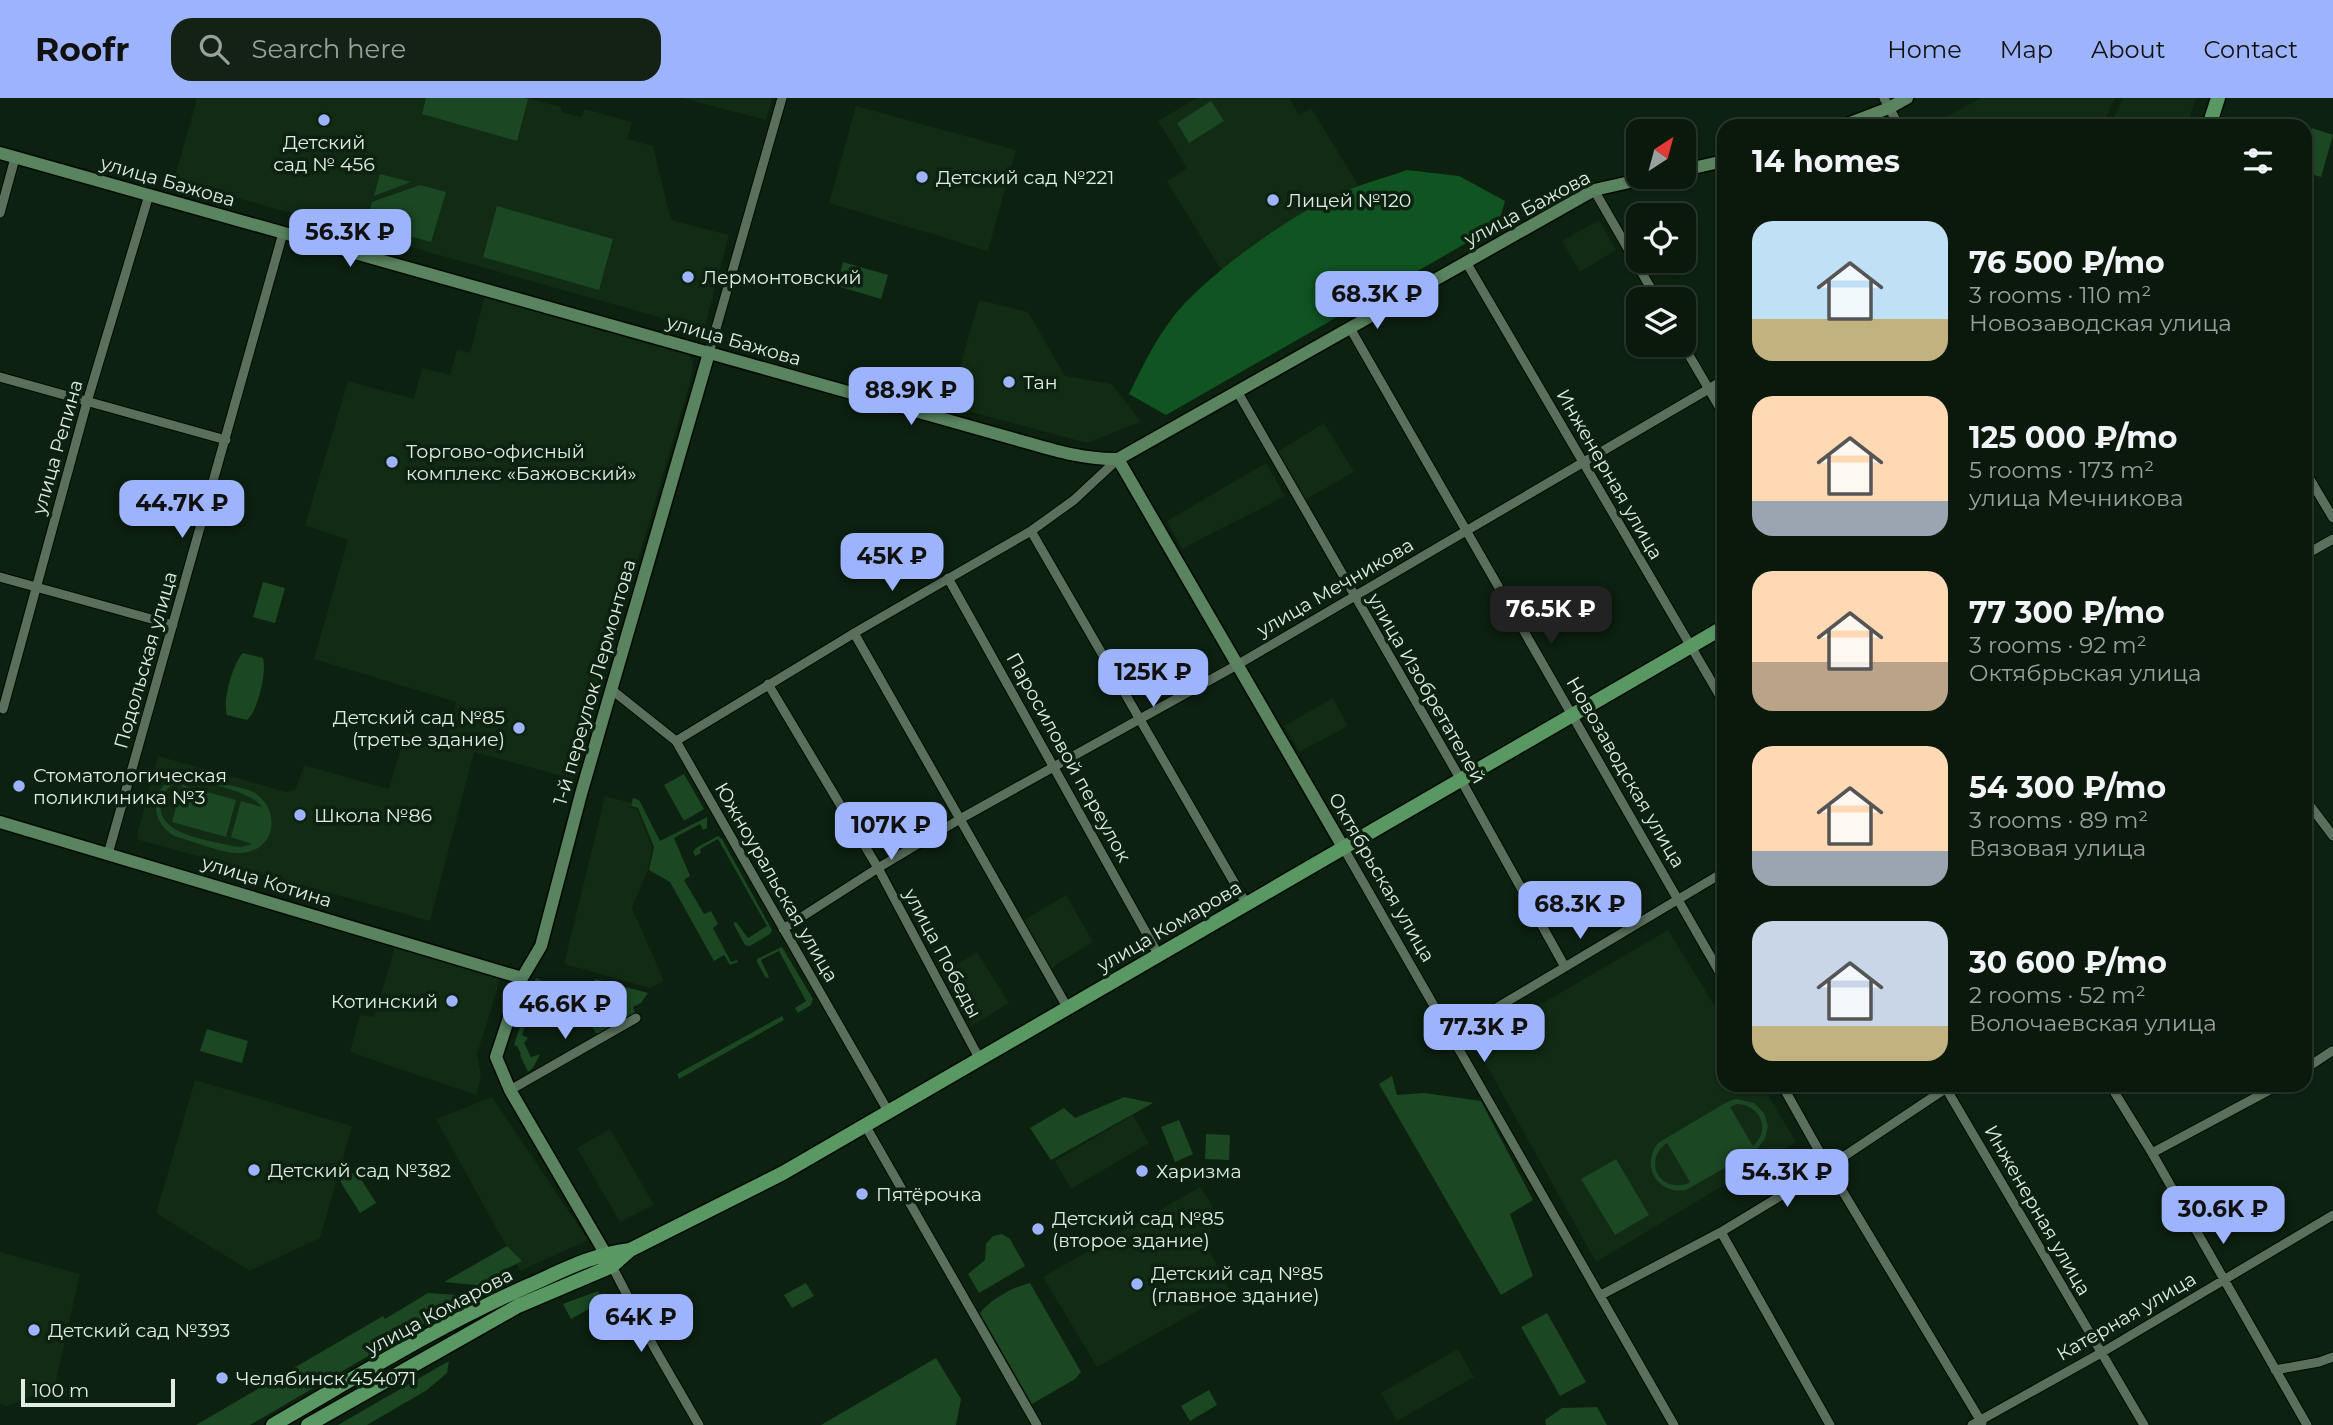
<!DOCTYPE html>
<meta charset="utf-8">
<style>
body{margin:0;font-family:Montserrat,sans-serif;background:#132215;color:#f1f3f6;height:100vh;display:flex;flex-direction:column;font-size:26px;white-space:nowrap}
*{box-sizing:border-box;margin:0}
p{font-size:23px;color:#99a09d}
.icon{flex:none;width:38px;height:38px;fill:none;stroke:currentColor;stroke-width:2;stroke-linecap:round;stroke-linejoin:round}
.map{position:relative;flex:1;overflow:hidden}
.drawer{position:absolute;left:1717px;top:21px;width:595px;height:973px;display:flex;flex-direction:column;background:#0a190c;border-radius:21px;box-shadow:0 2px 5px #0004,0 0 0 2px #2a382d}
.drawer>*{flex:none}
.needle{width:46px;rotate:36deg}
.controls{position:absolute;left:1626px;top:21px;display:grid;gap:14px}
.controls a{display:grid;place-items:center;width:70px;height:70px;border-radius:14px;background:#0a190c;box-shadow:0 2px 5px #0004,0 0 0 2px #2a382d;font-size:35px}
.scale{position:absolute;left:21px;bottom:18px;width:154px;box-sizing:border-box;padding-left:7px;border:4px solid #e0ede1;border-top:0;font-size:19px;line-height:24px;white-space:nowrap;color:#e0ede1;-webkit-text-stroke:5px #0d2110;paint-order:stroke}
.price{position:absolute;translate:-50% -60px;padding:0 16px;border-radius:14px;background:#9db4fd;color:#111;font-size:23px;line-height:46px;filter:drop-shadow(0 2px 4px #0008)}
.price::after{content:'';position:absolute;left:50%;top:42px;width:21px;height:16px;margin-left:-10px;background:inherit;clip-path:polygon(0 0,100% 0,50% 100%)}
.price.selected{background:#222;color:#fff}
ul{padding:0;list-style:none}
li{display:flex;align-items:center;gap:21px;height:175px;padding:0 35px}
li span{display:grid;place-items:center;flex:none;width:196px;height:140px;border-radius:21px;color:#555}
li>.icon{margin-inline-start:auto}
span .icon{width:84px;height:84px;fill:#fffc;stroke-width:1}
li b{font-size:30px}
h2{display:flex;justify-content:space-between;align-items:center;height:84px;padding:0 35px;font-size:30px}
header{display:flex;align-items:center;gap:42px;box-sizing:border-box;height:98px;padding:0 35px;background:#9db4fd;color:#111}
header strong{font-size:33px}
nav{display:flex;gap:38px;margin-inline-start:auto;font-size:24px}
.search{width:490px;height:63px;background:#132215;display:flex;align-items:center;gap:18px;box-sizing:border-box;padding:0 24px;border-radius:21px;color:#99a09d;font-size:26px}
.map>svg:first-child{display:block}
.built{fill:#112b15}
.green{fill:#1b4723;fill-rule:evenodd}
.forest{fill:#0f5421}
.lines{fill:none;stroke-linecap:round;stroke-linejoin:round}
.street-casing{stroke:#000a01;stroke-width:11}
.secondary-casing{stroke:#000a01;stroke-width:15}
.primary-casing{stroke:#000a01;stroke-width:17}
.street{stroke:#5a705c;stroke-width:9}
.secondary{stroke:#5a845f;stroke-width:12}
.primary{stroke:#599763;stroke-width:14}
.poi-dot{fill:#9db4fd;stroke:#0d2110;stroke-width:2.5}
.labels{text-anchor:middle;stroke-width:7;stroke-linejoin:round;paint-order:stroke}
.poi-label{font-size:19px;fill:#e0ede1;stroke:#0d2110;text-anchor:start}
.street-label{font-size:19px;fill:#e0ede1;stroke:#0d2110}
</style>
<header>
<strong>Roofr</strong>
<div class="search"><svg class="icon" aria-label="search" viewBox="0 0 24 24"><circle cx="10" cy="10" r="6"/><path d="M15 15l6 6"/></svg>Search here</div>
<nav><a>Home</a><a>Map</a><a>About</a><a>Contact</a></nav>
</header>
<div class="map">
<svg width="2333" height="1327" viewBox="0 0 2333 1327">
<rect width="100%" height="100%" fill="#0d2110"/>
<!-- built -->
<path class="built" d="M197 0H528L561 9V14L581 19 585 11 632 24 627 41 653 48 671 122 729 137 704 232 174 82Z
M682 0H772L766 22Z
M1197 0H1289L1299 17 1311 10 1378 119 1240 203 1167 83 1187 70 1158 23Z
M1981 0H2115L2102 28H1948L1944 20Z
M2123 0H2196L2187 28H2110Z
M856 8 1016 52 988 153 829 105Z
M1599 122 1616 152 1580 174 1562 143Z
M485 197 679 253 689 257 693 265 691 281 574 681 474 654 430 823 136 741 158 658 286 694 296 691 304 667 389 691 405 635 446 646 456 604 314 561 348 442 305 427 348 283 414 301 422 270 450 277 457 251 470 255Z
M979 202 1028 214 1065 278 1112 286 1141 324 1087 345 949 308Z
M1324 325 1354 374 1303 403 1276 355Z
M1266 365 1285 398 1182 451 1167 423Z
M1333 600 1348 628 1299 654 1284 628Z
M605 698 631 705 630 709 637 711 652 749 648 772 632 810 664 883 650 890 564 866Z
M1066 797 1093 844 1051 870 1023 823Z
M1668 832 1724 923V987H1762L1796 1044 1596 1164 1474 945Z
M395 849 501 880 477 956 481 979 476 997 350 954 360 917 374 919Z
M977 854 1009 905 972 928 942 876Z
M195 982 352 1028 320 1140 250 1173 156 1115Z
M492 999 588 1142 520 1173 436 1021Z
M1133 1017 1149 1045 1071 1091 1055 1063Z
M610 1031 654 1107 620 1124 577 1050Z
M1200 1089 1212 1107 1210 1154 1231 1194 1097 1269 1043 1179Z
M0 1154 80 1176 55 1288 8 1308 0 1306Z
M1458 1251 1474 1279 1397 1323 1381 1295Z"/>
<!-- green -->
<path class="green" d="M426 0H524L528 1 517 43 422 16Z
M1211 3 1224 23 1189 45 1177 25Z
M2312 30 2333 37 2321 79 2305 74V52Z
M380 76 411 84 374 98Z
M420 87 446 94 431 144 366 126 372 104Z
M497 108 613 141 599 192 483 159Z
M843 164 888 177 881 201 837 188Z
M263 484 285 490 275 525 253 519Z
M243 555 263 560C267 574 258 613 247 622L227 617C222 603 233 565 243 555Z
M185 676 249 692C281 705 279 751 243 755 225 757 193 743 174 738 145 721 152 682 185 676ZM184 682C202 683 253 694 262 709L241 703 231 739 252 746 242 749 233 748C210 742 154 737 161 703 164 691 173 685 184 682Z
M684 676 704 711 684 723 664 687Z
M182 687 236 702 226 739 172 724Z
M633 700 639 702 660 743 707 719V730L703 732 700 726 674 740 690 778 684 782 704 816 711 813 718 826 713 830 731 864 737 862 738 864 730 867 724 857 714 863 670 784 649 772 654 749 638 710 631 708Z
M718 738 722 741 772 832 770 836 750 848 745 847 733 825 736 824 748 840 767 828 718 741 700 751 701 755 695 758 693 754 696 750Z
M782 849 813 901 811 907 798 915 795 910 806 903 779 853 761 862 769 879 766 880 757 864V861Z
M536 880 547 885 546 888 538 886 532 904 537 906 533 920 528 918 522 937 528 940 524 945 531 959 540 956 533 970 528 974 520 957 521 956 517 948 514 947Z
M595 881 648 895 641 905 633 909 635 915 600 935H596L592 929 594 924 604 923 611 897 594 890Z
M782 918 784 922 679 981 677 976Z
M207 931 248 943 242 965 200 953Z
M1392 978 1397 997 1424 995 1481 1003 1533 1102 1510 1116 1533 1178 1501 1197 1379 986Z
M1124 999 1153 1005 1051 1062 1030 1030 1064 1010 1075 1020Z
M1736 1001 1754 1005 1764 1015 1768 1028 1765 1041 1756 1052 1686 1092C1658 1097 1640 1068 1658 1045L1727 1004ZM1737 1006C1761 1007 1771 1032 1753 1048L1730 1009ZM1667 1045 1690 1084 1689 1085C1660 1096 1642 1063 1667 1045Z
M1179 1022 1193 1056 1175 1064 1161 1029Z
M1206 1036 1230 1037 1229 1062 1205 1061Z
M1616 1061 1649 1117 1615 1137 1581 1081Z
M356 1073 376 1105 360 1115 340 1083Z
M1002 1136 1010 1141 1025 1168 979 1195 968 1176 985 1162 986 1146 993 1138Z
M507 1148 522 1163 506 1171 504 1178 486 1188 444 1184Z
M806 1185 814 1198 792 1210 784 1197Z
M1030 1185 1081 1274 1075 1281 1032 1306 980 1215C991 1201 1013 1189 1030 1185Z
M598 1193 603 1203 571 1221 563 1206Z
M428 1195 471 1198 250 1327H196L383 1218 385 1221Z
M1547 1215 1586 1284 1560 1298 1521 1229Z
M936 1260 961 1301 956 1327H821Z
M449 1263 447 1275 427 1292 367 1327H338Z
M1209 1292 1217 1307 1190 1323 1181 1308Z
M1597 1309 1607 1327H1546L1545 1322 1562 1310Z"/>
<!-- forest -->
<path class="forest" d="M1407 72 1459 78 1505 103 1498 127 1166 317 1129 296C1144 265 1161 230 1185 205 1224 165 1286 121 1336 97 1358 87 1384 80 1407 72Z"/>
<g class="lines">
<!-- street casing -->
<g class="street-casing">
<path id="street" d="M1884 0 1899 28
M1594 92 1657 201
M0 115 15 60
M1466 164 1724 605
M1350 230 1724 882
M1683 247 1724 317
M709 255 782 0
M0 279 226 342
M1237 293 1461 682 1565 869
M2305 373 2333 420
M1031 433 1246 805
M2305 457 2333 441
M0 479 173 527
M948 480 1158 856
M854 535 1067 909
M768 586 878 770 979 960
M612 592 676 643 888 1013
M3 611 87 304 149 97
M676 643 861 531 1031 433 1074 402 1118 361
M2305 701 2333 738
M1343 749 1674 1327
M108 756 283 135
M783 831 878 770 960 721 1237 567 1724 282
M1451 937 1724 774
M2305 971 2332 953
M1782 987 1828 1069 1982 1325
M1944 987 2144 1327
M2110 987 2152 1055 2307 1327
M510 992 636 920
M865 1027 1037 1327
M2152 1055 2279 987
M1721 1134 1830 1327
M612 1168 655 1251 699 1327
M1601 1197 1721 1134 1828 1069 1951 987
M2275 1272 2319 1264 2333 1259
M1972 1327 2101 1255 2333 1117"/>
</g>
<!-- secondary casing -->
<g class="secondary-casing">
<path id="secondary" d="M1842 28 1889 10 1907 0
M0 55 1011 340C1047 350 1081 362 1118 361L1594 92 1652 79
M1684 72 1724 63
M1118 361 1343 749
M0 724 522 880
M605 1155 510 992 496 959 522 880 541 848 581 696 709 255"/>
</g>
<!-- primary casing -->
<g class="primary-casing">
<path id="primary" d="M2209 28 2218 0
M273 1327C358 1278 441 1226 530 1187 566 1171 591 1157 630 1152
M308 1327 518 1208 612 1168 630 1152 783 1075 1724 529"/>
</g>
<!-- street -->
<use href="#street" class="street"/>
<!-- secondary -->
<use href="#secondary" class="secondary"/>
<!-- primary -->
<use href="#primary" class="primary"/>
</g>
<!-- markers -->
<g class="poi-dot">
<circle cx="324" cy="22" r="7"/>
<circle cx="922" cy="79" r="7"/>
<circle cx="1273" cy="102" r="7"/>
<circle cx="688" cy="179" r="7"/>
<circle cx="1009" cy="284" r="7"/>
<circle cx="392" cy="364" r="7"/>
<circle cx="519" cy="630" r="7"/>
<circle cx="19" cy="688" r="7"/>
<circle cx="300" cy="717" r="7"/>
<circle cx="452" cy="903" r="7"/>
<circle cx="254" cy="1072" r="7"/>
<circle cx="1142" cy="1073" r="7"/>
<circle cx="862" cy="1096" r="7"/>
<circle cx="1038" cy="1131" r="7"/>
<circle cx="1137" cy="1186" r="7"/>
<circle cx="34" cy="1232" r="7"/>
<circle cx="222" cy="1280" r="7"/>
</g>
<g class="labels">
<!-- poi labels -->
<g class="poi-label">
<text x="324" y="51" text-anchor="middle">Детский<tspan x="324" dy="22">сад № 456</tspan></text>
<text x="936" y="86">Детский сад №221</text>
<text x="1287" y="109">Лицей №120</text>
<text x="702" y="186">Лермонтовский</text>
<text x="1023" y="291">Тан</text>
<text x="406" y="360">Торгово-офисный<tspan x="406" dy="22">комплекс «Бажовский»</tspan></text>
<text x="505" y="626" text-anchor="end">Детский сад №85<tspan x="505" dy="22">(третье здание)</tspan></text>
<text x="33" y="684">Стоматологическая<tspan x="33" dy="22">поликлиника №3</tspan></text>
<text x="314" y="724">Школа №86</text>
<text x="438" y="910" text-anchor="end">Котинский</text>
<text x="268" y="1079">Детский сад №382</text>
<text x="1156" y="1080">Харизма</text>
<text x="876" y="1103">Пятёрочка</text>
<text x="1052" y="1127">Детский сад №85<tspan x="1052" dy="22">(второе здание)</tspan></text>
<text x="1151" y="1182">Детский сад №85<tspan x="1151" dy="22">(главное здание)</tspan></text>
<text x="48" y="1239">Детский сад №393</text>
<text x="236" y="1287">Челябинск 454071</text>
</g>
<!-- street labels -->
<g class="street-label">
<text transform="translate(168 83) rotate(16)" y="7">улица Бажова</text>
<text transform="translate(1527 110) rotate(-28)" y="7">улица Бажова</text>
<text transform="translate(734 242) rotate(16)" y="7">улица Бажова</text>
<text transform="translate(57 349) rotate(-74)" y="7">улица Репина</text>
<text transform="translate(1610 376) rotate(60)" y="7">Инженерная улица</text>
<text transform="translate(1335 489) rotate(-30)" y="7">улица Мечникова</text>
<text transform="translate(145 562) rotate(-74)" y="7">Подольская улица</text>
<text transform="translate(594 584) rotate(-74)" y="7">1-й переулок Лермонтова</text>
<text transform="translate(1427 590) rotate(60)" y="7">улица Изобретателей</text>
<text transform="translate(1069 659) rotate(61)" y="7">Паросиловой переулок</text>
<text transform="translate(1626 674) rotate(60)" y="7">Новозаводская улица</text>
<text transform="translate(1382 779) rotate(60)" y="7">Октябрьская улица</text>
<text transform="translate(267 783) rotate(17)" y="7">улица Котина</text>
<text transform="translate(777 784) rotate(60)" y="7">Южноуральская улица</text>
<text transform="translate(1169 828) rotate(-30)" y="7">улица Комарова</text>
<text transform="translate(943 855) rotate(62)" y="7">улица Победы</text>
<text transform="translate(2038 1112) rotate(60)" y="7">Инженерная улица</text>
<text transform="translate(439 1213) rotate(-28)" y="7">улица Комарова</text>
<text transform="translate(2126 1218) rotate(-30)" y="7">Катерная улица</text>
</g>
</g>
</svg>
<div class="controls">
<a><svg class="needle" viewBox="-14 -14 28 28"><path d="M0-13l5 13h-10z" fill="#e53935"/><path d="M0 13l5-13h-10z" fill="#99a09d"/></svg></a>
<a><svg class="icon" aria-label="locate" viewBox="0 0 24 24"><circle cx="12" cy="12" r="6"/><path d="M12 2v4M12 18v4M2 12h4M18 12h4"/></svg></a>
<a><svg class="icon" aria-label="layers" viewBox="0 0 24 24"><path d="M12 4l9 5-9 5-9-5zM3 14l9 5 9-5"/></svg></a>
</div>
<div class="scale">100 m</div>
<b class="price" style="left:350px;top:171px">56.3K ₽</b>
<b class="price" style="left:1377px;top:233px">68.3K ₽</b>
<b class="price" style="left:911px;top:329px">88.9K ₽</b>
<b class="price" style="left:182px;top:442px">44.7K ₽</b>
<b class="price" style="left:892px;top:495px">45K ₽</b>
<b class="price selected" style="left:1551px;top:548px">76.5K ₽</b>
<b class="price" style="left:1153px;top:611px">125K ₽</b>
<b class="price" style="left:891px;top:764px">107K ₽</b>
<b class="price" style="left:1580px;top:843px">68.3K ₽</b>
<b class="price" style="left:565px;top:943px">46.6K ₽</b>
<b class="price" style="left:1484px;top:966px">77.3K ₽</b>
<b class="price" style="left:1787px;top:1111px">54.3K ₽</b>
<b class="price" style="left:2223px;top:1148px">30.6K ₽</b>
<b class="price" style="left:641px;top:1256px">64K ₽</b>
<section class="drawer">
<h2>14 homes<svg class="icon" aria-label="filters" viewBox="0 0 24 24"><path d="M4 7h16M4 17h16"/><circle cx="9" cy="7" r="2"/><circle cx="15" cy="17" r="2"/></svg></h2>
<ul>
<li><span style="background:linear-gradient(#bfe0f5 70%,#c2b280 0)"><svg class="icon" aria-label="home" viewBox="0 0 24 24"><path d="M3 11l9-7 9 7M6 9v11h12V9"/></svg></span><div><b>76 500 ₽/mo</b><p>3 rooms · 110 m²</p><p>Новозаводская улица</p></div></li>
<li><span style="background:linear-gradient(#ffd9b3 75%,#9aa5b1 0)"><svg class="icon" aria-label="home" viewBox="0 0 24 24"><path d="M3 11l9-7 9 7M6 9v11h12V9"/></svg></span><div><b>125 000 ₽/mo</b><p>5 rooms · 173 m²</p><p>улица Мечникова</p></div></li>
<li><span style="background:linear-gradient(#ffd9b3 65%,#b9a48a 0)"><svg class="icon" aria-label="home" viewBox="0 0 24 24"><path d="M3 11l9-7 9 7M6 9v11h12V9"/></svg></span><div><b>77 300 ₽/mo</b><p>3 rooms · 92 m²</p><p>Октябрьская улица</p></div></li>
<li><span style="background:linear-gradient(#ffd9b3 75%,#9aa5b1 0)"><svg class="icon" aria-label="home" viewBox="0 0 24 24"><path d="M3 11l9-7 9 7M6 9v11h12V9"/></svg></span><div><b>54 300 ₽/mo</b><p>3 rooms · 89 m²</p><p>Вязовая улица</p></div></li>
<li><span style="background:linear-gradient(#c9d6e8 75%,#c2b280 0)"><svg class="icon" aria-label="home" viewBox="0 0 24 24"><path d="M3 11l9-7 9 7M6 9v11h12V9"/></svg></span><div><b>30 600 ₽/mo</b><p>2 rooms · 52 m²</p><p>Волочаевская улица</p></div></li>
</ul>
</section>
</div>
